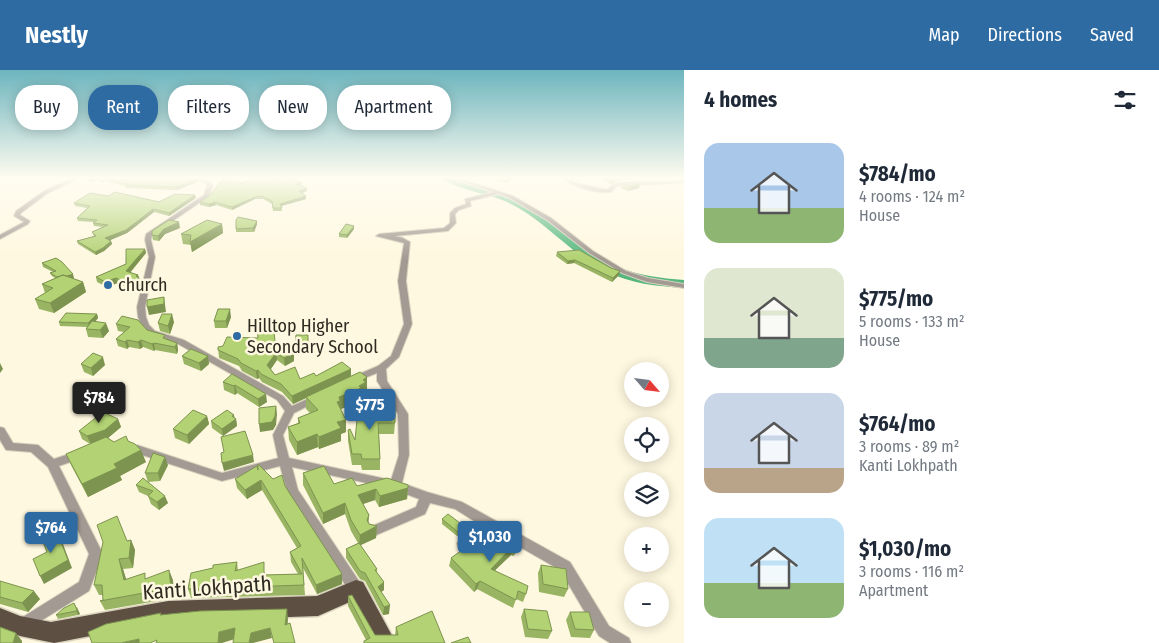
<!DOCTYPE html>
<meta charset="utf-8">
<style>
body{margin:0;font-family:"Fira Sans Condensed",sans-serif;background:#f2f2f3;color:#1f2937;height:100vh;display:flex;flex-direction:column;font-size:19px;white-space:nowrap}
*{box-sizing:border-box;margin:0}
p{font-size:16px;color:#747a83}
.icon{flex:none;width:28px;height:28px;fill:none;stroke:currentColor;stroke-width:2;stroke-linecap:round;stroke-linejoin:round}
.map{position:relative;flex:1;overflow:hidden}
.panel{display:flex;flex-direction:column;background:#fff;width:475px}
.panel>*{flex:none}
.guide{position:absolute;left:15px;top:15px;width:475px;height:45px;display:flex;gap:10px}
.needle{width:32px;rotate:118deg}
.buttons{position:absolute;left:624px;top:292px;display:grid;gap:10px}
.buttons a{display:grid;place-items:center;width:45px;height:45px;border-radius:50%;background:#fff;box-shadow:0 2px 12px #0003;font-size:25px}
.price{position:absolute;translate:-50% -42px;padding:0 11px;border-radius:5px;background:#2e6ba2;color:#fff;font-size:16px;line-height:32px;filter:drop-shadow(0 1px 2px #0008)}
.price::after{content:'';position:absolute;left:50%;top:30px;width:15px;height:11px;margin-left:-8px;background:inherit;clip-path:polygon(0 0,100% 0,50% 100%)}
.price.on{background:#222;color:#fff}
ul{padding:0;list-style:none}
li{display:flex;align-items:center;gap:15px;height:125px;padding:0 20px}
li span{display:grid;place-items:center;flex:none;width:140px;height:100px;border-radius:15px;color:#555}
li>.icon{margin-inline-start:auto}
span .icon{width:60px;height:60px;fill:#fffc;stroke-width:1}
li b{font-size:21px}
h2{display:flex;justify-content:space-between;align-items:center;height:60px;padding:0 20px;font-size:21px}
.tag{padding:0 18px;border-radius:20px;background:#fff;box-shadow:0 2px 12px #0003;font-size:18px;line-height:45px}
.tag.on{background:#2e6ba2;color:#fff}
header{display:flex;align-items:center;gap:30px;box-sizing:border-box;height:70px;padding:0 25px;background:#2e6ba2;color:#fff}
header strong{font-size:24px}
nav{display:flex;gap:28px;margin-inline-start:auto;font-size:18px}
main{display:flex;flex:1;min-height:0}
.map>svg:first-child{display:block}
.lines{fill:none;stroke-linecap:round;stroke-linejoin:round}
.river{fill:#55b77e;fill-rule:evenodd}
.street-casing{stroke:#d9d3be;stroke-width:2}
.primary-casing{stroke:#d9d3be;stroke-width:3}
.street{fill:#a39a93;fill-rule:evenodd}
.primary{fill:#5e4f43;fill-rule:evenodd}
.wall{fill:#99b563}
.shaded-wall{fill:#7d9350}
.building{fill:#b2d273;stroke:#7d9350}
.poi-dot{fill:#2e6ba2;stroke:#fff8e0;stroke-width:2}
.labels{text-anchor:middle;stroke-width:5;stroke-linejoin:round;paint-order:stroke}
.poi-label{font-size:18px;fill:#2d2a21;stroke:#fff8e0;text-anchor:start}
.near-street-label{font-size:21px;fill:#2d2a21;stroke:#fff8e0}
</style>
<header>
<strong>Nestly</strong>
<nav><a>Map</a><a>Directions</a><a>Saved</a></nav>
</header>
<main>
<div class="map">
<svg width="684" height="573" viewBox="0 0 684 573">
<rect width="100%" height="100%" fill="#fff8e0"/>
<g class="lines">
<!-- river -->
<path class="river" d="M441 108C479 108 521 128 551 150 572 166 592 185 617 196 638 206 661 208 684 210V218C657 216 630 214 606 201 570 184 545 150 509 133 491 124 454 119 441 108Z"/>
<!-- street casing -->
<g class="street-casing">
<path id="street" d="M72 108H80L48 123 21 143 20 145 30 151 28 154 0 169V165L24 152 14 146 16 141 44 121Z
M106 108H115L101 112 99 111Z
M189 108H199L210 111 213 116 208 127 152 165 151 170 155 187 145 237 146 247 149 255 155 261 184 270 283 326 292 336 314 326H320L322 328 320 330 294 343 283 365 289 388 391 410 399 385 398 344 377 311V303L355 312 350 309 352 307 378 296 391 286 404 254 398 211 404 173 376 166 379 164 444 158 450 153V143L455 138 466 134 465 129 493 122 450 108H458L513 126 551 148 593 181 626 201 648 208 684 214V218L647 212 622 203 589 183 547 150 509 128 499 124 470 131 471 136 459 140 455 144 456 153 448 161 395 166 403 168 410 172 406 211 412 254 399 287 386 299 387 311 408 344 409 385 402 413 427 422 462 432 570 492 609 556 629 568 631 573H610L599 566 560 500 485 457 468 477 463 479 458 477 457 473 474 451 455 439 430 433 425 444 374 466 370 465 368 461 370 457 416 437 419 429 390 418 292 397 298 420 361 514 363 519 361 524 356 526 351 524 288 424 280 396 222 411 133 382 132 379 133 376 137 375 222 403 278 388 273 365 285 341 277 330 178 274 149 265 142 257 138 247 137 237 149 187 145 170 146 164 204 125 207 116 206 113Z
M562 108H568L576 113 604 119H608L613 114 621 112 684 111V113L621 116H617L611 122C597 124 573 117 562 108Z
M0 357 4 358 13 373 38 375 54 389 78 381 82 382 83 385 82 388 59 396 103 484 89 521 23 562 18 560 16 555 18 550 79 512 89 484 48 397 31 382 6 380 0 370Z"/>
</g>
<!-- primary casing -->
<g class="primary-casing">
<path id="primary" d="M356 510 363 512 396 573H374L352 531 318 546 168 551 54 573 20 566 0 558V538L20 546 51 552 168 531 317 526Z"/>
</g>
<!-- street -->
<use href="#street" class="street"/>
<!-- primary -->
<use href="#primary" class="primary"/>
</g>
<!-- wall -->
<path class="wall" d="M84 108H101L91 112Z
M495 108H515L506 113 495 110Z
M599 108H631L630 110H621L611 114Z
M107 109 197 112 177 120 126 118V116L108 112Z
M297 111 302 113V115L301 116 307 121 302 123 306 126V129L281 136 282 141H273L272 134 263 129H255L232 140 216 135 209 137 200 135V132L242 113Z
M623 113 639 118 628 121 621 118Z
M195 125 196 128 169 146 154 142 127 163 110 170 111 171 112 174 104 181 96 185 78 174 77 171 94 166 92 162 103 157 94 156 93 153 94 152 78 151 77 148 87 138 75 136 74 133 108 126 159 132Z
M236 150 257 154 254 162H236Z
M222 154 223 163 192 182 191 175 183 174 181 164Z
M180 158 165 164 159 171 153 170 152 165Z
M354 159 347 168 339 167V164Z
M145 179 146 183 130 203 138 205 141 213 130 219 118 213 107 217 97 212 96 207 126 194Z
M557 182 619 205 612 212 574 193 567 194 556 186Z
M42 193 74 208H72L83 212 86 222 54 243 39 239 35 229 45 223 42 214 55 208 52 206 50 203 53 202 43 197Z
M97 244 98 248 95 252 109 261 103 268 88 267 86 259 87 257 60 256 59 252Z
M231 247 227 258H215L214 251Z
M174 252 170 264 160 261 158 253Z
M116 254 147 260 177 273 178 280 177 284 155 280 154 281 143 277 140 279 129 277 127 279 118 276 116 269 124 262 118 261Z
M275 271 294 283V291L285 296 277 290 271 299 275 305 300 309 351 299V306L367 319 365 320V324L360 327V331L341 339 346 350V362L341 364V371L319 379 318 377 297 385 289 370 288 357 298 353V348L310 343 306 339V328L293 334 282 322 262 312 259 308 257 309 242 301 239 296 219 288 218 277Z
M309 273 308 282H296L295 274Z
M182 286H208L209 294 201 301 184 294Z
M81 294 105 295 93 306 84 302Z
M232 304 267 332 259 337 237 323 235 325 224 320 223 312Z
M358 340 395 353 394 364H379L380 389V400H362L361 395H352L348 371V360L355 370Z
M234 345V348L236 349 237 356 223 366 212 358 211 351Z
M207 346 209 354 189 374 175 368 173 359Z
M118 349 121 357 108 368 114 372 128 371 146 392 120 406 122 410 88 427 72 397 66 384 90 374 82 369 79 361Z
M168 395 160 411 148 412 145 403Z
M258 400 273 409 285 416 342 514 317 524 303 498 305 525 191 528 188 519 213 498 237 492 238 500 265 502V505L298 504 291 492 290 482 297 478 262 420 247 429 237 418 235 409Z
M303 403 334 414 357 416 408 418 407 429 379 437 375 430 363 434 369 445 368 453 369 454 377 456 376 468 360 475 377 499V503L384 520 381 522 389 544 383 545 365 511 360 509 346 488V479L358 473 351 461 345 444 323 454 303 415Z
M143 408 168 433 159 440 151 434 148 426 139 422 136 415Z
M442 449 463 461 457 466 442 454Z
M503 460 519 479 513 486 511 485 495 500 526 524 523 532 516 529 513 538 477 519 474 522 449 496 451 488 469 475 489 474Z
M131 470 135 480 133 498 123 499 126 509 147 508 173 510 174 528 105 540 100 531 103 530V525H99L94 515 127 471Z
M541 495 568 519 564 527 539 522 538 503Z
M0 511 40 529 28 542 0 534Z
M348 526 375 565H395L396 557 445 573H364V571L366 570 348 536Z
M77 537 80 544 78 545 58 549 56 545Z
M524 539 552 561 548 569 525 567 521 547Z
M570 542 594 560 590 568 571 567 566 550Z"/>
<!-- shaded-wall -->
<path class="shaded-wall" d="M93 108H101L91 112 90 109Z
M510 108H515L506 113 507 110Z
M619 108H621V110L611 114V111Z
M197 109V112L177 120 176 117Z
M641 113 639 118 628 121 630 116Z
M307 118V121L299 124V121Z
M195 125 196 128 169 146V143Z
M306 126V129L281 136 280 134Z
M255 127V129L232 140V137Z
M215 132 216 135 209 137V134Z
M153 139 154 142 127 163 106 172 105 168Z
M257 151V154L254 162 253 158Z
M179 152 180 158 165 164 159 171 158 166 164 159Z
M222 154 223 163 192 182 190 172Z
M354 156V159L347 168V165Z
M111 171 112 174 104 181 96 185 95 182Z
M145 179 146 183 127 206 126 201Z
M575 190 574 193 567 194 568 191Z
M620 201 619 205 612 212 613 208Z
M73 204 74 208 60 212 59 209Z
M138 205 141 213 130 219 129 214Z
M116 208 118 213 107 217 105 212Z
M83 212 86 222 54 243 50 233Z
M164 227 166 242 149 245 147 237Z
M230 239 231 247 227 258 226 251Z
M97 244 98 248 90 257 88 253Z
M172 244 174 252 170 264 168 256Z
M106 253 109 261 103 268 100 260Z
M127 270 129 277 127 279 125 272Z
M141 270 143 277 140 279 138 272Z
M154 273 155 280 154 281 152 274Z
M177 273 178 280 177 284 175 277Z
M276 283 277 290 268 303 267 295Z
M294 283V291L285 296 284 288Z
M208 286 209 294 201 301 199 293Z
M103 287 105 295 93 306 91 298Z
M0 293 3 299 0 303Z
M351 299V307L293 334 292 326Z
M258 300 259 308 257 309 256 301Z
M367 307V319L365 320V324L360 327V331L341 339 337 332 339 327 359 316 363 310Z
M235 315 237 323 235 325 234 316Z
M266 324 267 332 259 337 258 329Z
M276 336 277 344 276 355 273 360 260 362 259 354Z
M234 345 235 350 236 349 237 356 223 366 222 359 232 346Z
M207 346 209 354 189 374 187 365Z
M118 349 121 357 108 368 91 374 87 366Z
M346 350V362L341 364V371L319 379V367L337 352Z
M317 364 318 377 297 385V372Z
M141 380 146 392 120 406 122 410 88 427 82 414 114 394Z
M253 385 254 392 224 401 222 393Z
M165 387 168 395 160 411 158 403Z
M261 410 262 420 247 429 245 420Z
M408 418 407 429 379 437 380 426Z
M376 419 375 430 357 436 358 425Z
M165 426 168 433 159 440 157 432Z
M345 433V444L323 454V443Z
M369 445 368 457 377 456 376 468 359 476 360 465Z
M464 456 463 461 457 466 458 462Z
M56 459 60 466 72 498 44 514 40 506Z
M131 470 135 480 133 498 129 488Z
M522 470 519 479 513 486 516 478Z
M513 476 511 485 488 507 491 499Z
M119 489 123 499 129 519 124 510Z
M169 500 173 510 174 528 171 518Z
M342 504V514L317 524 316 515Z
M480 511 477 519 474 522 476 514Z
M384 512V520L377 525 378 517Z
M34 521 40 529 28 542 22 533Z
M74 533 80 544 78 545 76 541Z
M390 535 389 544 383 545 384 537Z
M287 539 288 549 287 565 285 555Z
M235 558 238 568 222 573H218L219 562Z
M270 558 272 568 253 573H249L251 563Z
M16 563 22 571V573H13Z
M139 569 141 573H121Z"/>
<!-- building -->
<path class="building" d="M109 108H193L197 109 176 117 126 115 128 114 107 109Z
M256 108 297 109 293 110 302 113 296 114 307 118 299 121 306 126 280 134 282 138H273L272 131 262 126 255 127 232 137 215 132 209 134 200 132 209 126 223 109 242 113Z
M606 108H619L611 111Z
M623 113H641L630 116Z
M115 122 159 132 175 124 195 125 169 143 153 139 126 160 105 168 111 171 103 178 95 182 77 171 96 166 92 162 108 155 93 153 97 150 77 148 90 136 74 133 90 123 108 126Z
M238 147 257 151 253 158 236 159V150Z
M169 150 179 152 164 159 158 166 152 165V161Z
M207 150 222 154 190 172 191 165 181 164Z
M346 154 354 156 347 165 339 164Z
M126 179H145L126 201 138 205 136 206 139 208 129 214 116 208 105 212 96 207 126 194Z
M579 180 611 198 620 201 613 208 575 190 568 191 557 182Z
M56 188 62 192 73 204 67 206 63 205 57 207 50 203 56 201 42 193Z
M63 205 83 212 50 233 35 229 53 218 42 214Z
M164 227V234L147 237V230Z
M218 239H230L226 251H214Z
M66 243 97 244 88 253 59 252Z
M162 244H172L168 256 158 253Z
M122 246 138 250 147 260 165 265 163 268 177 273 175 277 154 273 152 274 141 270 138 272 127 270 125 272 116 269 130 257 116 254Z
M92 251 106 253 100 260 86 259Z
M273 253 275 271 294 283 284 288 276 283 267 295 275 305 295 297 300 309 314 303 316 306 342 292 351 299 292 326 281 314 261 304 258 300 256 301 241 293 238 289 218 280V277L223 276 227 267 258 268 257 254Z
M296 265H308V274H295Z
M191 279 208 286 199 293 182 286Z
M93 283 103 287 91 298 81 294Z
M360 302 367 307 363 310 366 312 359 316 361 318 339 327 340 331 337 332 346 350 337 352 341 358 319 367 317 364 297 372 288 357 300 353 298 348 318 340 306 327Z
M232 304 266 324 258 329 235 315 234 316 223 312Z
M384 334 395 335V353H378L380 389H362L361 384H352L348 360 350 359 355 370 358 340H384Z
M276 336 275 346 272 352 259 354V338Z
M193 340 207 346 187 365 173 359Z
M227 340 234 345 232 346 236 349 222 359 211 351Z
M103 342 118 349 105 360 87 366 79 361Z
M245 361 253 385 222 393 221 383 224 382 221 367Z
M126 366 128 371 135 374 141 380 114 394 117 398 82 414 66 384 106 367 114 372Z
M153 383 165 387 158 403H145Z
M258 394 273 409 282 405 285 416 342 504 316 515 302 488 304 515 188 519 191 503 213 498V495L237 492 235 501 264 492V505L302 504 290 482 301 476 261 410 245 420 235 409 257 396 258 400Z
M324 396 334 414 352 408 357 416 387 408 408 415V418L380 426 376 419 358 425 369 445 367 450 369 454 377 456 360 465 351 450 345 433 323 443 303 403Z
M143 408 165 426 157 432 148 426 153 421 136 415Z
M448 444 464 456 458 462 442 449Z
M117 446 127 471 131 470 129 488 119 489 124 510 145 503V509L169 500 171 518 100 531 103 530 102 515H94L103 472 97 455Z
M56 459 68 490 40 506 33 489 47 482 41 467Z
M503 460 522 470 516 478 513 476 491 499 528 516 526 524 518 521 516 530 480 511 476 514 451 488 469 475 478 465 489 474Z
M359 473 377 499 375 500 384 512 378 517 390 535 384 537 365 503 360 501 346 479Z
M541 495 566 499 568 519 543 514Z
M0 511 34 521 22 533 0 527Z
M352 525 375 565H398L396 557 432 541 445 573H364V571L370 568 348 526Z
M74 533 77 540 76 541 56 545 64 538Z
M287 539 285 555 290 553 295 573H274L270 558 251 563 249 573H233L235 558 219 562 218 573H156L157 570 150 573H139V569L121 573H92L88 562 106 554 161 543 160 545 200 541Z
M524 539 547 541 552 561 528 559Z
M570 542H589L594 560 575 559Z
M0 557 16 563 13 573H0Z
M468 567 471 573H451Z"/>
<!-- sky -->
<linearGradient id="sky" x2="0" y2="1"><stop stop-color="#6db5be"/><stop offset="0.57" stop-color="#fffcf1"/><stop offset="1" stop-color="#fffcf1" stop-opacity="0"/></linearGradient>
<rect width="684" height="189" fill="url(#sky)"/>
<!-- markers -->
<g class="poi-dot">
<circle cx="108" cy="215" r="5"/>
<circle cx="237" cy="266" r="5"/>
</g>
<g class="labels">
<!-- poi labels -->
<g class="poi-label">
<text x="118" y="221">church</text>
<text x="247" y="262">Hilltop Higher<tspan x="247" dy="21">Secondary School</tspan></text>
</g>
<!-- near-street labels -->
<g class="near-street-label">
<text transform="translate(207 518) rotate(-4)" y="7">Kanti Lokhpath</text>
</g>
</g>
</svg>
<div class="buttons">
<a><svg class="needle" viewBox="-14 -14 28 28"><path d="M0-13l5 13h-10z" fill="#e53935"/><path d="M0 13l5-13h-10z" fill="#747a83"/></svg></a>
<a><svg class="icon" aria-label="locate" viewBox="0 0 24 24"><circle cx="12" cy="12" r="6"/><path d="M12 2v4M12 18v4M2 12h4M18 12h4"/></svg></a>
<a><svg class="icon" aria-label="layers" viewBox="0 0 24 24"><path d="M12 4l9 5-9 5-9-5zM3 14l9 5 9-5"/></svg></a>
<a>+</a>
<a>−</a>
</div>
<b class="price on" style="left:99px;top:354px">$784</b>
<b class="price" style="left:370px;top:361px">$775</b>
<b class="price" style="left:51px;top:484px">$764</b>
<b class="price" style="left:490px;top:493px">$1,030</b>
<div class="guide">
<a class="tag">Buy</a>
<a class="tag on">Rent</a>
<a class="tag">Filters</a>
<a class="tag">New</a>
<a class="tag">Apartment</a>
</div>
</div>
<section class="panel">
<h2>4 homes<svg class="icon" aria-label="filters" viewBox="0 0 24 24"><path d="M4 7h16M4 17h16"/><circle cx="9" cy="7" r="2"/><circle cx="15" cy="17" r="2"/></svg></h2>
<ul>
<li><span style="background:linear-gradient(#a9c7e8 65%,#8fb573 0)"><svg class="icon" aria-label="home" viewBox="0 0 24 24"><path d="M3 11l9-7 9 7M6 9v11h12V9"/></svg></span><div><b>$784/mo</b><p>4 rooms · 124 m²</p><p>House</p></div></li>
<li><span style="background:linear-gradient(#dfe7d0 70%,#7fa58c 0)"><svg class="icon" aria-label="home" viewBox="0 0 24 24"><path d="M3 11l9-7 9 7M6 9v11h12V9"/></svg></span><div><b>$775/mo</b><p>5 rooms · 133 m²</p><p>House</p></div></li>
<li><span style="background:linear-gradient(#c9d6e8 75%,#b9a48a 0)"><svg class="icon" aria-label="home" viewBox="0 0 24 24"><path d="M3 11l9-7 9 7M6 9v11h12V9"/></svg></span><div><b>$764/mo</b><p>3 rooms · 89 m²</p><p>Kanti Lokhpath</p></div></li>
<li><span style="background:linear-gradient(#bfe0f5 65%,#8fb573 0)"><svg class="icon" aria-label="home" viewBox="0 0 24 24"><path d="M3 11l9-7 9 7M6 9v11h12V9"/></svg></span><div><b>$1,030/mo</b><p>3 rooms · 116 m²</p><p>Apartment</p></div></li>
</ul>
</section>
</main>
